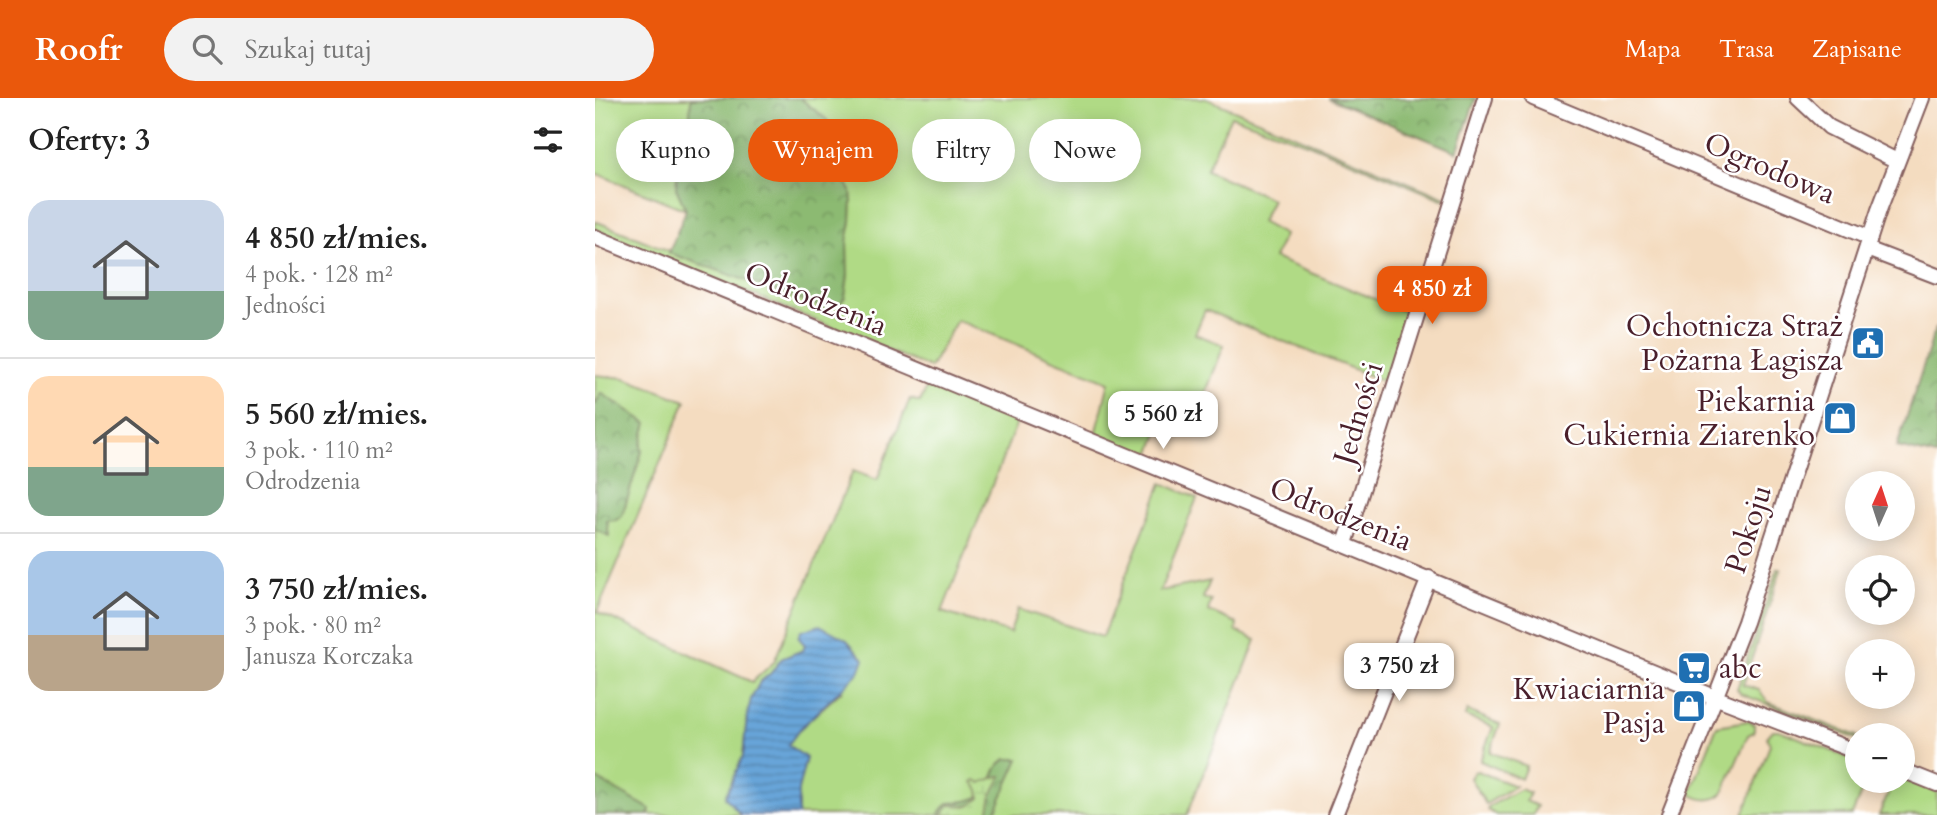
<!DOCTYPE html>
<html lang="pl">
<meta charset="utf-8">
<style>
body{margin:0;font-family:Cardo,serif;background:#f2f2f2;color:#222;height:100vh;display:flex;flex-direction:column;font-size:26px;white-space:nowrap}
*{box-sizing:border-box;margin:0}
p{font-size:23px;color:#767676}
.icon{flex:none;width:38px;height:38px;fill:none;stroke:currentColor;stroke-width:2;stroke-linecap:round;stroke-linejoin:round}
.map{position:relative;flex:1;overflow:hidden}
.side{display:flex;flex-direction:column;background:#fff;width:595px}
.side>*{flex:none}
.banner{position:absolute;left:21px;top:21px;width:665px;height:63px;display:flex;gap:14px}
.needle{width:46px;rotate:3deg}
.controls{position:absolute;left:1250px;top:373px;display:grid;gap:14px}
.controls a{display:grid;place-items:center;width:70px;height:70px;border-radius:50%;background:#fff;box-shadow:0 4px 18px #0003;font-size:35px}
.price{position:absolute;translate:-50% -60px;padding:0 16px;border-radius:14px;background:#fff;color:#222;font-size:23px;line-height:46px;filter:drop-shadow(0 2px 4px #0008)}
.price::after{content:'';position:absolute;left:50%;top:42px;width:21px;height:16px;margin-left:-10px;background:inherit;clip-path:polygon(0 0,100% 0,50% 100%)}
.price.active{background:#ea580c;color:#fff}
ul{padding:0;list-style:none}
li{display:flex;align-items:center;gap:21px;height:175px;padding:0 28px}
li+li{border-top:2px solid #e0e0e0}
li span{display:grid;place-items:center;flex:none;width:196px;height:140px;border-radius:21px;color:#555}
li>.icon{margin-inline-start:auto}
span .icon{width:84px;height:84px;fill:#fffc;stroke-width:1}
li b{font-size:30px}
h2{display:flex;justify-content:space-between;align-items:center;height:84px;padding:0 28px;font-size:30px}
.pill{padding:0 24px;border-radius:32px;background:#fff;box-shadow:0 4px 18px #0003;font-size:24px;line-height:63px}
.pill.active{background:#ea580c;color:#fff}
header{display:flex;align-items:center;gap:42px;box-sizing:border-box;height:98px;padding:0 35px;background:#ea580c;color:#fff}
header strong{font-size:33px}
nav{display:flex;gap:38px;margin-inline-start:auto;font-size:24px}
.search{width:490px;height:63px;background:#f2f2f2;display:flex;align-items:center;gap:18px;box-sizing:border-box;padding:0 24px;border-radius:38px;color:#767676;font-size:26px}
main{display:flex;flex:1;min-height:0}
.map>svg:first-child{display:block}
.green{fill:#b0da85;stroke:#7d7c58;stroke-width:2}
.forest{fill:url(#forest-crowns);stroke:#6b6c4e;stroke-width:2}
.wetland{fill:url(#wetland-marsh);stroke:#7d7c58;stroke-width:2}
.water{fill:url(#water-rules);stroke:#586282;stroke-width:2}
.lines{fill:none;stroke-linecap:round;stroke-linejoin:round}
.minor-casing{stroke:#86615f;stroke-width:18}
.minor{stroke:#fff;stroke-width:14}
.labels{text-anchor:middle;stroke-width:5;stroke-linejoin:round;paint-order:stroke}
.street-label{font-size:30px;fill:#4a1f2b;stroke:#fff}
.poi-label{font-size:30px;fill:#4a1f2b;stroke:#fff;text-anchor:end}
</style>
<header>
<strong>Roofr</strong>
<div class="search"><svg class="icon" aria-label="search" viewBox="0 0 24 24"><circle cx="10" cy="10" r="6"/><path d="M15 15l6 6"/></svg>Szukaj tutaj</div>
<nav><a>Mapa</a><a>Trasa</a><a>Zapisane</a></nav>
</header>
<main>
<section class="side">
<h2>Oferty: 3<svg class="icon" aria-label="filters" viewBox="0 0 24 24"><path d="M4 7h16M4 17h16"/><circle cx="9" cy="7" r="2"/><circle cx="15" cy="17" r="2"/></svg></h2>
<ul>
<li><span style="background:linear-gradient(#c9d6e8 65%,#7fa58c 0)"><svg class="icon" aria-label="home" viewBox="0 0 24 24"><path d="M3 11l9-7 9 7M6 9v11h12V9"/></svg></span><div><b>4 850 zł/mies.</b><p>4 pok. · 128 m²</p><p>Jedności</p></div></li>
<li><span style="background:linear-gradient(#ffd9b3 65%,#7fa58c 0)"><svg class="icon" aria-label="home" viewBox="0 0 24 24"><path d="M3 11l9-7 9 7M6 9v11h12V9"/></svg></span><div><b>5 560 zł/mies.</b><p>3 pok. · 110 m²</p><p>Odrodzenia</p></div></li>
<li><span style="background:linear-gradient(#a9c7e8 60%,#b9a48a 0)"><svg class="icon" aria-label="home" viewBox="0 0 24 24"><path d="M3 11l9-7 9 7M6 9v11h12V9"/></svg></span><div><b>3 750 zł/mies.</b><p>3 pok. · 80 m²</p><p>Janusza Korczaka</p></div></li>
</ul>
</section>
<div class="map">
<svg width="1342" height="717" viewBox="0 0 1342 717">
<defs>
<pattern id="forest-crowns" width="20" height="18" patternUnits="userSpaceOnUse" patternTransform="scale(1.75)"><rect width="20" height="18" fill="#8cba72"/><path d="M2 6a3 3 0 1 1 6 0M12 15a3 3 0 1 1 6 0" fill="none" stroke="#74975e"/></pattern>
<pattern id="wetland-marsh" width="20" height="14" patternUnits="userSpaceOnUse" patternTransform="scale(1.75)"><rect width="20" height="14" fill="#b0da85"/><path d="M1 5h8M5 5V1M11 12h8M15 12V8" fill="none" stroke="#99bb73"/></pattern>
<pattern id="water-rules" width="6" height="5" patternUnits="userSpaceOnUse" patternTransform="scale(1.75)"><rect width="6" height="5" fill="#67a5d9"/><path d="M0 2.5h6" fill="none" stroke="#5786b0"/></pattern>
</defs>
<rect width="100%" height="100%" fill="#fff"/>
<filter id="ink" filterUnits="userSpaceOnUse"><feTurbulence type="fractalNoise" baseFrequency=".0143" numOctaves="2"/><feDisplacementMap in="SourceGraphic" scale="14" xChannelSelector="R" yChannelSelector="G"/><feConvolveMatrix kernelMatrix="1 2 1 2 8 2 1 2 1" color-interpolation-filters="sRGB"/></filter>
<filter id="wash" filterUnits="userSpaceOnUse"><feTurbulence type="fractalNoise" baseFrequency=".00686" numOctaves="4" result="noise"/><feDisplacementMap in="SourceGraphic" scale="28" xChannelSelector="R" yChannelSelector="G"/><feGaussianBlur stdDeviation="1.57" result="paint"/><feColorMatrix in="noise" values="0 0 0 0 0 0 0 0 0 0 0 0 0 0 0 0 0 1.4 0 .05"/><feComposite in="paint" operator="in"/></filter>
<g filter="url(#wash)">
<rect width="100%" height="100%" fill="#f4dcc0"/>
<!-- green -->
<path class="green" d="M0 0H610L851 100 849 102 714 46 636 18 611 72 677 101 666 124 689 137 679 160 814 215 793 285 610 212 600 236 629 247 602 318 574 307 554 359 501 337 514 284 362 222 335 270 0 131V123L75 153 74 155 234 211 87 100 91 112 0 75Z
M0 277 30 280 91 303 2 514 157 584 179 564 258 373 282 382 315 301 325 304 333 287 422 324 347 514 415 535 423 511 507 539 567 385 602 400 565 493 615 483 608 500 616 503 613 513 642 525 641 533 661 542 592 717H203V692L211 660 192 647 204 631 247 593 210 547 208 552 186 561 176 575 165 584 152 618 148 658 131 699 146 717H0Z
M1183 470 1186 471 1148 587 1164 592 1173 604 1262 638V641L1146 596 1142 591Z
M872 613 905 626 895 654 931 668 926 681 885 663 898 629 870 618Z
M1152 623 1159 626V634L1153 637 1128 695C1119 704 1106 703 1095 696L1122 628Z
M1178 632H1184L1262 663V682L1271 683 1257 717H1148L1175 647 1172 639Z
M882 673 920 688 891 706 875 680 879 674Z
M1307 681 1342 694V717H1284L1298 683 1307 682Z
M925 691 935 695 931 703 942 708 938 717H901L893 712V709Z"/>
<!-- forest -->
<path class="forest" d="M96 0H205L232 22 238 32 246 74 256 93 257 103 256 124 252 144 253 177 250 199 244 207 234 211 214 205 74 155 91 112 81 90 82 79 92 61Z
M733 0H881L862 54Z
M1341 229H1342V358L1302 349Z
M6 295 52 325 46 347 47 353 27 418 21 422 12 423 14 438 0 431V308Z
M412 661H424L399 717H343L353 705C367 704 386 703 394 689 400 677 399 668 412 661Z
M0 680 55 711 54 717H0Z"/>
<!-- wetland -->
<path class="wetland" d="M403 678H407L397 696 393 717H347L355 707 374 708 385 700 384 692 378 684 381 682 386 685Z"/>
<!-- water -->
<path class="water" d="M225 527 252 542 269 561 264 574 205 631 193 647 211 660 203 692V717H146L130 699 148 658 152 618 156 601 165 584 176 575 186 561 208 552 210 547 203 539 206 533Z"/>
</g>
<g filter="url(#ink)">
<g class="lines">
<!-- minor casing -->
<g class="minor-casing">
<path id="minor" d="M938 0 1275 140
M1203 0 1234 29 1302 63
M0 139 1122 600 1262 654
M1272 151 1342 178
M750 446 890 0
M1307 672 1342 686
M740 717 834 480
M1074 717 1150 524 1284 112 1327 0"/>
</g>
<!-- minor -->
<use href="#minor" class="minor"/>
</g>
</g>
<!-- icons -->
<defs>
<g id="civic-square" transform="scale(1.75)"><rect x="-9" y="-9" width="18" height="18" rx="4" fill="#1f6fb2" stroke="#fff"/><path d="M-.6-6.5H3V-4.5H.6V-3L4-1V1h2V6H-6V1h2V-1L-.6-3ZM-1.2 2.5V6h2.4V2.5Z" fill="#fff"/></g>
<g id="shop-square" transform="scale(1.75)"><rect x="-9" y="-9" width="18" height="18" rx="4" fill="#1f6fb2" stroke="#fff"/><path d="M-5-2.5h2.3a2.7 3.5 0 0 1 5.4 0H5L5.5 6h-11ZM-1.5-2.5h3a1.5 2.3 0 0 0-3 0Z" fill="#fff"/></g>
<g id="supermarket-square" transform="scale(1.75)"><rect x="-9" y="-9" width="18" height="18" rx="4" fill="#1f6fb2" stroke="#fff"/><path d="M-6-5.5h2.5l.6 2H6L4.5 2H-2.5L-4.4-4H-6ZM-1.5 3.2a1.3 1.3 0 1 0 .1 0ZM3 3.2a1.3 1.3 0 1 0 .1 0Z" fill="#fff"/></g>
</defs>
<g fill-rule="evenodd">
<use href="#civic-square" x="1273" y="245"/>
<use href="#shop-square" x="1245" y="320"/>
<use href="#supermarket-square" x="1099" y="570"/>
<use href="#shop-square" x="1094" y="608"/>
</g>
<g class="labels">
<!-- street labels -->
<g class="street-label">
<text transform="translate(1175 70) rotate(23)" y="10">Ogrodowa</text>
<text transform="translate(221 201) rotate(22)" y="10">Odrodzenia</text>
<text transform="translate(763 315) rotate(-73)" y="10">Jedności</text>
<text transform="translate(746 416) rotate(22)" y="10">Odrodzenia</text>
<text transform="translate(1153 431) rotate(-72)" y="10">Pokoju</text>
</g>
<!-- poi labels -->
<g class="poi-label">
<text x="1248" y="238">Ochotnicza Straż<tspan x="1248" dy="34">Pożarna Łagisza</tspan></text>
<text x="1220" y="313">Piekarnia<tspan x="1220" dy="34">Cukiernia Ziarenko</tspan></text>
<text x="1124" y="580" text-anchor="start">abc</text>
<text x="1070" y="601">Kwiaciarnia<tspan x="1070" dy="34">Pasja</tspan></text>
</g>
</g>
</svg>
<div class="controls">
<a><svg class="needle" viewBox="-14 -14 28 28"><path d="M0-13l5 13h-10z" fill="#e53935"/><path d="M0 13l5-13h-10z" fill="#767676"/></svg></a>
<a><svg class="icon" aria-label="locate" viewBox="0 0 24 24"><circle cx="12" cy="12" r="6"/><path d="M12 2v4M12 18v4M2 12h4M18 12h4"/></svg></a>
<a>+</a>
<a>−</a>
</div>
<b class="price active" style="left:837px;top:228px">4 850 zł</b>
<b class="price" style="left:568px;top:353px">5 560 zł</b>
<b class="price" style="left:804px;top:605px">3 750 zł</b>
<div class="banner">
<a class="pill">Kupno</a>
<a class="pill active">Wynajem</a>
<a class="pill">Filtry</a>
<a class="pill">Nowe</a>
</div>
</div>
</main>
